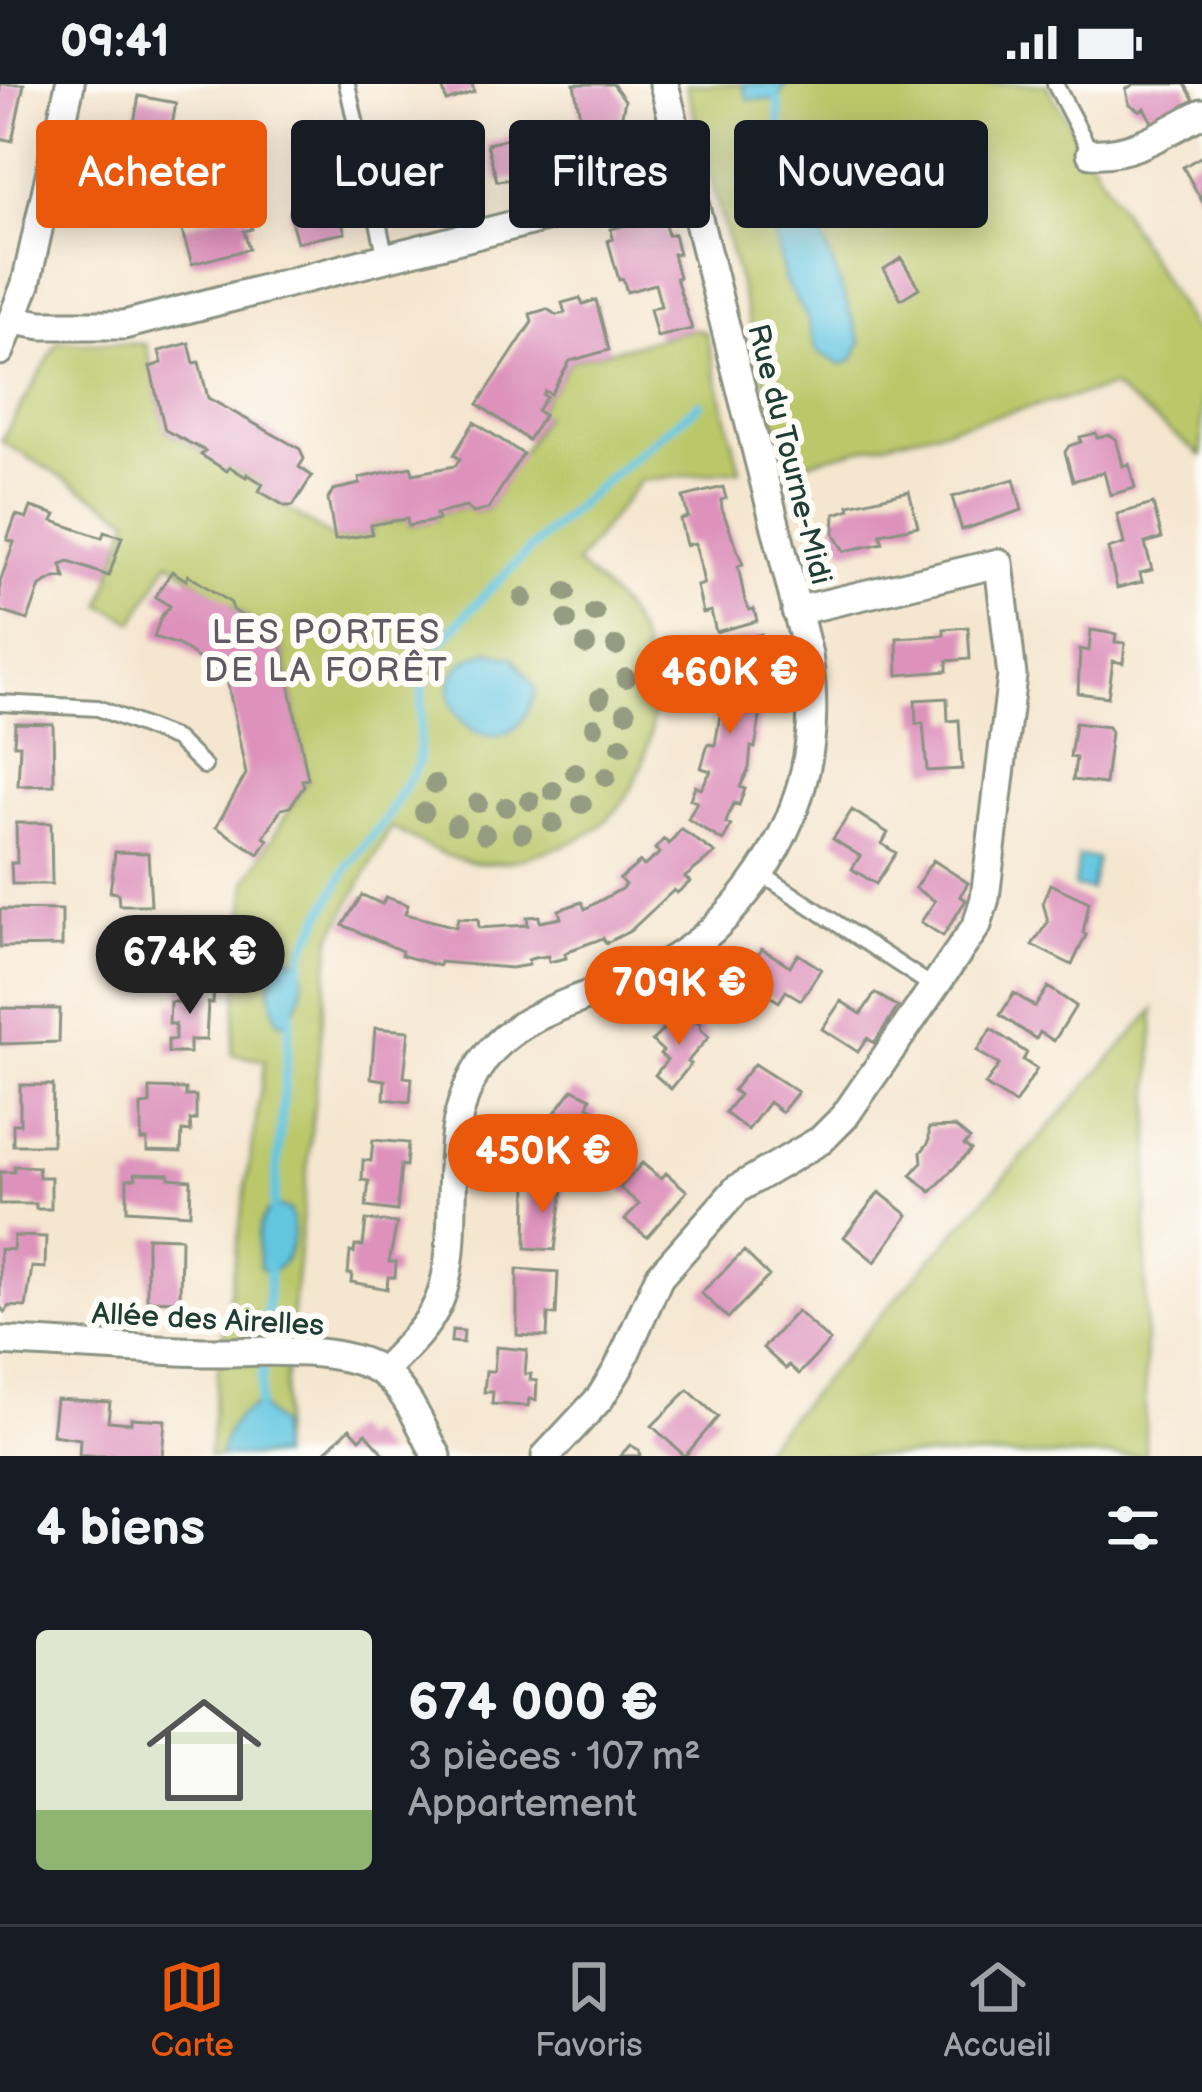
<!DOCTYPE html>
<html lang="fr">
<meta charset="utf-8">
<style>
body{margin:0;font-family:"Balsamiq Sans",sans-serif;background:#242831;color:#f1f3f6;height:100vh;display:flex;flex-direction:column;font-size:45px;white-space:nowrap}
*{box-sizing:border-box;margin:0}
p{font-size:39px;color:#9ea1a6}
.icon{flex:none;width:66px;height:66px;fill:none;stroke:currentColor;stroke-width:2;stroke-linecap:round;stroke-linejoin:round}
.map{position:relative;height:1372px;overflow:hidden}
.sheet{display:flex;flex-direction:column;background:#171b24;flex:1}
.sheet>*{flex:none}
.guide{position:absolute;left:36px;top:36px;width:1131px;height:108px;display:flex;gap:24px}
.price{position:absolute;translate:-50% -102px;padding:0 27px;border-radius:42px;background:#ea580c;color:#fff;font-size:39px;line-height:78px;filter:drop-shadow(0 3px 6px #0008)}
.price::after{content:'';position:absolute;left:50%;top:72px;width:36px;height:27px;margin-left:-18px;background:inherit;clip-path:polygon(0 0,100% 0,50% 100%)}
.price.current{background:#222;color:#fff}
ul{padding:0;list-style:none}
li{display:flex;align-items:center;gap:36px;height:300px;padding:0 36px}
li+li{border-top:3px solid #363941}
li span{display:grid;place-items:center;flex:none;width:336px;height:240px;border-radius:12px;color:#555}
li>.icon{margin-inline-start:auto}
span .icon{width:144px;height:144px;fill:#fffc;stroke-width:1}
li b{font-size:51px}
h2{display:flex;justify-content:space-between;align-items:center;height:144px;padding:0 36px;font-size:51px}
.pill{padding:0 42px;border-radius:12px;background:#171b24;box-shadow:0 6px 30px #0003;font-size:42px;line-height:108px}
.pill.current{background:#ea580c;color:#fff}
.status{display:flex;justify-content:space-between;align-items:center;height:84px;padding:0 60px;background:#171b24;direction:ltr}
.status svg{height:33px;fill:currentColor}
.menu{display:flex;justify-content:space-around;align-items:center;height:168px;border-top:3px solid #363941;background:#171b24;font-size:33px;color:#9ea1a6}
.menu a{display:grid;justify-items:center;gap:6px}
.menu .current{color:#ea580c}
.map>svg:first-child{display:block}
.green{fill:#bbc86a;stroke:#6d824f;stroke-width:3}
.water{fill:#63c6e1;stroke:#41828a;stroke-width:3}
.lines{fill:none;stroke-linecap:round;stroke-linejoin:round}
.stream{stroke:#63c6e1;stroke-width:9}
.building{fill:#dd91bb}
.lane-casing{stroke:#8a9282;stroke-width:20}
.street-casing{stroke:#8a9282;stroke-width:33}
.lane{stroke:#fff;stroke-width:14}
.street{stroke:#fff;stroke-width:27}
.tree{fill:#959c81}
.labels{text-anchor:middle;stroke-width:12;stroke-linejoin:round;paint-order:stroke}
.street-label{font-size:30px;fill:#1f3d34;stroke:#fdfcf7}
.neighbourhood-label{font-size:33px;letter-spacing:3px;fill:#625a63;stroke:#fdfcf7}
</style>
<div class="status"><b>09:41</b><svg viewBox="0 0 49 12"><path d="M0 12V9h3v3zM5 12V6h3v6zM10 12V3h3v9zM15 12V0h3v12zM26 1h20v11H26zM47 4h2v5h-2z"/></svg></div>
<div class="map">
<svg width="1202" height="1372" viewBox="0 0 1202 1372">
<rect width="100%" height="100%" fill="#fdfcf7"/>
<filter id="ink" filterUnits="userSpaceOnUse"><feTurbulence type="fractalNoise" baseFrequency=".00833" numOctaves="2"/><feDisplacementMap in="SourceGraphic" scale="24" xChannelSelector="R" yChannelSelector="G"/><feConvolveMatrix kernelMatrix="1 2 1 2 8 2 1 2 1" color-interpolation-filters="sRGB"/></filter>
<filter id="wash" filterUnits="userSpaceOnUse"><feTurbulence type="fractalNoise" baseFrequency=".004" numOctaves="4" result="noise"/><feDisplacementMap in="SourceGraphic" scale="48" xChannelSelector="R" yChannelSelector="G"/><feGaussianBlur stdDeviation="2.7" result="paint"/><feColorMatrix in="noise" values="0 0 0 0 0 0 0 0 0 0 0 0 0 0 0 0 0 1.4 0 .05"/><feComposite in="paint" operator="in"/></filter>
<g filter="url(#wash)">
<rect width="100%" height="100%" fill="#f5e6cf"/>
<!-- green -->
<path class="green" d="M686 0H1046L1193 246 1202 250V372L1112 303 788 383Z
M695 245 706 249 740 386 640 397 576 480C599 500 624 520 637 548 669 615 652 716 583 753 570 760 554 765 539 769 520 776 497 781 476 779 444 775 418 758 391 743L331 854 278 1372H209L217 1293 265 977 232 970 247 796 308 695 282 558 169 477 134 538 102 521 130 434 1 357 58 258 146 260 165 346 245 392 247 390 263 400 260 407 336 456 372 450 371 441 407 435 409 442 437 436 436 430 466 423 474 429 488 425 544 332 537 327 546 313 543 311 545 307 551 309 570 277Z
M1154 926 1146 1161 1145 1372H755Z"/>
<!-- water -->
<path class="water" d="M742 0H786L778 16 748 15Z
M802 127 819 143 861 258 853 276 841 281 817 267 807 233 785 198 774 147 787 128Z
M490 567 514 574 536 605C506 719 388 593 490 567Z
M1079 772 1097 775 1091 806 1074 803Z
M283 869 301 880C307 900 300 925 283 939L277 936C270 910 264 891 283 869Z
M274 1121 289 1126C298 1149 292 1178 269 1189L260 1184C257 1159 254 1138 274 1121Z
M259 1321 278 1341 279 1372H219C226 1348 233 1329 259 1321Z"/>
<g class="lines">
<!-- stream -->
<path class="stream" d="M778 16 787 128
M440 559C519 470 606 392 700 320
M299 887 304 865 348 782 385 736 418 680 424 584
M273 1131 291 927
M266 1241 270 1178
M259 1321 263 1286"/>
</g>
<g id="blocks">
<!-- building -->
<path class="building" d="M0 0H24L12 57 0 54Z
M442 0H472L474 8 446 17Z
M574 0H613L625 16 622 31 619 33 636 96 597 106 589 77 598 75 592 50 584 53Z
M1134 0H1185L1196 20 1155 43 1144 24 1140 27 1129 20 1126 5Z
M139 12 176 19 164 87 126 81Z
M536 46 545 79 519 90 520 94 497 97 487 60Z
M1202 72V117L1183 83Z
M434 79 440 86 462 81 471 111 417 129 402 92Z
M334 110 345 149 297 158 289 129 292 123Z
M238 125 240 133 248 131 252 145 244 147 249 165 192 180 181 144Z
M661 127 668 151 674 150 679 170H673L679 193 676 194 692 245 657 253 650 225 661 222 655 200 627 208 623 195 619 196 608 157 613 155 611 145 645 136 643 132Z
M901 174 919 204 901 215 884 185Z
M580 214 583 220 596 216 609 266 570 277 551 310 545 307 543 311 546 313 537 327 544 331 528 356 478 320 532 238 530 230 547 225 556 231 565 229 562 219Z
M189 259 194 279 199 278 208 314 300 365 304 375 299 383 312 392 293 422H285L259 407 263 400 247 390 246 393 230 383 227 387 201 371 205 367 165 346 150 283 162 279 159 267Z
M474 338 523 370 488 425 473 429 466 423 436 430 438 436 408 442 407 435 387 438 371 441 372 450 335 456 328 415 333 406 360 400 359 394 411 383 413 390 455 382 460 375 454 371Z
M1096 349 1097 354 1109 351 1116 355 1123 382 1129 380 1135 404 1110 411 1104 388 1073 397 1065 368 1069 362 1081 358 1080 353Z
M1014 395 1022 426 962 446 952 413Z
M723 403 726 414 721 416 722 425 743 481 738 482 745 517 749 526 754 525 757 537 716 548 711 527 703 529 697 502 704 500 700 479 695 459 686 461 680 435 688 433 683 413Z
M909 407 918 442 880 450 883 459 844 467 834 451 835 430 850 425 849 421Z
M1153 420 1162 454 1145 459 1152 486 1140 489 1142 498 1117 504 1108 465 1124 460 1117 430Z
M31 423 56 431 53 437 102 454 104 448 122 453 109 492 69 478 61 481 65 494H55L40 502 28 536 0 527V498L14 458 7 456 16 431 27 434Z
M172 487 186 496 188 491 231 519 233 526 275 554 276 559 281 558 308 695 302 696 304 702 290 723 281 725 264 753 268 756 259 770 216 743 246 690 227 595 215 586 218 582 212 577 205 579 179 561 154 553 161 533 170 522 155 513Z
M968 543 970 575 947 577V587L898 591 897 554 944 551V545Z
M1091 546 1116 550 1115 558 1125 559 1123 579 1113 577 1108 613 1078 609 1080 565 1089 567Z
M761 550 763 568H758L757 575 756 620 762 621 755 664 751 663 749 684 740 703 745 705 739 721 734 719 728 732 726 739 731 741 723 757 688 735 697 718 690 715 695 702 701 705 711 687 701 684 708 660 715 661 723 615 716 614V580L724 579 721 560Z
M947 614 948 637 959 636 962 685 927 687 923 639 916 640 915 616Z
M15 639 53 640 54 701 18 702 20 661H14Z
M1075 639 1108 643 1111 648 1105 700 1073 696 1076 674 1070 673Z
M852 726 888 749 882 760 896 769 876 800 852 785 860 772 833 755Z
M16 739H51L52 800H12L11 779H17Z
M681 745 715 769 685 793 690 798 677 809 674 806 630 847 606 859 603 854 571 866 565 869 566 874 549 878 548 872 534 874 528 876 529 881 511 884 440 878 439 882 401 871 402 867 343 841 362 811 382 820 386 813 408 821 405 830 456 843 458 834 478 835 479 844 528 841 527 833 539 832 540 838 561 834 559 826 582 818 585 825 621 805 625 801 620 795 640 778 644 782 660 769 655 765 664 755 669 760Z
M115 768 148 769 151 821H119L118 809 110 808Z
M933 776 968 799 960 812 966 816 943 852 921 838 935 817 915 804Z
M1050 800 1089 818 1083 849 1086 851 1072 881 1032 861 1048 838 1043 818Z
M0 825 62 826V862L0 863Z
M176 841H208V874L213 873 214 890H179V876H171Z
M762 865 790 882 798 870 821 885 801 916 786 907 779 918 743 894Z
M214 902 213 919H208L206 956H190V969H168V956H175V940H169L170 918H179V903Z
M1048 903 1076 922 1054 957 1040 948 1036 955 1000 931 1014 909 1035 923Z
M875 909 898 923 874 959 867 954 858 968 822 945 841 917 861 930Z
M0 924 60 925 59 958 0 960Z
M680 929 700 940 701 946 709 953 687 978 691 980 671 1005 655 991 667 976 660 970 663 967 652 957Z
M375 944 409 947 404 993 412 994 410 1018 384 1015 385 996 371 994Z
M991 945 1027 969 1023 976 1037 985 1015 1020 985 1001 999 981 977 967Z
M754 980 798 1008 782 1028 769 1018 748 1046 725 1029 739 1011 733 1006Z
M20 1001H53L52 1061H13V1040H20Z
M150 1004 186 1005V1012H196V1036H190L191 1048 182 1047 181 1068 147 1067V1056H141V1021L150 1020Z
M573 1005 591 1014 588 1022 599 1028 589 1047 583 1051 578 1049 568 1078 543 1065 551 1050 545 1047 550 1035Z
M955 1043 970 1055 964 1061 971 1066 931 1108 911 1091 922 1078 921 1068 929 1058V1044Z
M373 1056 408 1059 406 1082 401 1081 397 1127 366 1123 369 1097 362 1096 363 1076 371 1077Z
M642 1079 661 1095 666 1089 687 1107 647 1153 625 1136 639 1120 620 1104Z
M14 1082 38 1083 39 1093H51V1125H36V1120H0V1088H14Z
M135 1089 169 1090V1094L191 1096 190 1130 127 1126V1095L136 1094Z
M527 1097 563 1104 555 1166 526 1164Z
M879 1108 908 1131 875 1178 844 1153Z
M366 1136 397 1139 389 1178H396L395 1193H388L387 1205 351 1198 352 1190H348L350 1168 354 1169 355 1162H363Z
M14 1152 46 1153 45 1184 32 1183 26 1223 9 1222 5 1229 0 1222V1165L13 1166Z
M147 1153 181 1154 180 1217 147 1216Z
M744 1167 769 1192 728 1234 701 1209Z
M517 1185 558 1188 556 1231 548 1230 547 1253 517 1251Z
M797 1227 830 1257 799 1290 789 1281 786 1285 763 1264Z
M452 1246 464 1247 463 1259 451 1258Z
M496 1263 527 1266 525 1290H531L530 1296 537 1297 536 1316 529 1315 528 1322 492 1320 493 1308H484L486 1287H494Z
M688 1306 718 1333 685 1372 652 1342Z
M56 1315 110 1318 108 1337 131 1339V1334L165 1336 162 1372H79L80 1355 52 1351Z
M350 1344 360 1355 366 1349 386 1372H332L327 1366Z
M630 1361 639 1366 640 1372H620Z"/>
</g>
</g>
<g filter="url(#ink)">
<use href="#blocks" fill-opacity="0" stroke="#8a9282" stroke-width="3"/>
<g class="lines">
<!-- lane casing -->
<g class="lane-casing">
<path id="lane" d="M347 0 386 174
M1055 0 1091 69
M0 619 98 624 176 655 204 682
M760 789 935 904"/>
</g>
<!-- street casing -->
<g class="street-casing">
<path id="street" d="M1091 69C1132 72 1167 47 1202 29
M13 236 42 241H124L686 97
M0 267 26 200 70 0
M0 1257C67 1261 134 1265 202 1268 250 1269 341 1259 382 1288 408 1307 422 1345 437 1372
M382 1288C404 1265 432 1241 442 1209 464 1137 436 1053 477 986 512 927 588 915 647 889 724 856 787 768 805 687 814 647 813 610 808 570L664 0
M546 1372 600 1314 618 1285 659 1193 737 1105 821 1056 844 1033 977 841 985 814 1012 592 999 479 796 527"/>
</g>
<!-- lane -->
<use href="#lane" class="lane"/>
<!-- street -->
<use href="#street" class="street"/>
</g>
<!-- trees -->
<g class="tree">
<circle cx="566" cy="508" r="10"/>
<circle cx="523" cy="514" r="10"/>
<circle cx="595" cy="529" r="10"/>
<circle cx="567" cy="536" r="10"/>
<circle cx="586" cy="561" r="10"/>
<circle cx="616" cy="562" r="10"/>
<circle cx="626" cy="594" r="10"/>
<circle cx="600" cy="614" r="10"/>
<circle cx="626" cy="628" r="10"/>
<circle cx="594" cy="643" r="10"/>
<circle cx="621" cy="662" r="10"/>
<circle cx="575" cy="688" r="10"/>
<circle cx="606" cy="693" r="10"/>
<circle cx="435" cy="700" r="10"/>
<circle cx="553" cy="707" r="10"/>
<circle cx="530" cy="717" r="10"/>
<circle cx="478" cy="719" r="10"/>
<circle cx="582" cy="720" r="10"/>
<circle cx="506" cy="723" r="10"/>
<circle cx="424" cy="728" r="10"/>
<circle cx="553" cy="739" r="10"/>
<circle cx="456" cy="741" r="10"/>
<circle cx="522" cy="749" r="10"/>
<circle cx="485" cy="750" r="10"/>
</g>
</g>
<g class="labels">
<!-- street labels -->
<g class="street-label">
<text transform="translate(790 370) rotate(76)" y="10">Rue du Tourne-Midi</text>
<text transform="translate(208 1235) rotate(3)" y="10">Allée des Airelles</text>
</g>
<!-- neighbourhood labels -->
<g class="neighbourhood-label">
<text x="327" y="559">LES PORTES<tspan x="327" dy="38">DE LA FORÊT</tspan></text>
</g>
</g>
</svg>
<b class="price" style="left:730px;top:653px">460K €</b>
<b class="price current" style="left:190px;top:933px">674K €</b>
<b class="price" style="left:679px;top:964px">709K €</b>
<b class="price" style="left:543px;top:1132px">450K €</b>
<div class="guide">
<a class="pill current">Acheter</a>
<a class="pill">Louer</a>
<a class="pill">Filtres</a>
<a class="pill">Nouveau</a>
</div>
</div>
<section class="sheet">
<h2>4 biens<svg class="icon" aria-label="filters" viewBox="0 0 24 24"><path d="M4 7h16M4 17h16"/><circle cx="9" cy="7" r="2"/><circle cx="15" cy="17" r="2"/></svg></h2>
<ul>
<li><span style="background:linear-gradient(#dfe7d0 75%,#8fb573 0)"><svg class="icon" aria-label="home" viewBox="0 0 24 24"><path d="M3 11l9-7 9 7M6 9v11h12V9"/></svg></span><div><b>674 000 €</b><p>3 pièces · 107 m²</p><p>Appartement</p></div></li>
</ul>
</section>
<nav class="menu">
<a class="current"><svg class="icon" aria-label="map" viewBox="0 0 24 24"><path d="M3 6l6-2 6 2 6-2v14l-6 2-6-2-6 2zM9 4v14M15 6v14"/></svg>Carte</a>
<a><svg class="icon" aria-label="saved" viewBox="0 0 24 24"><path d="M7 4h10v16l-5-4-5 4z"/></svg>Favoris</a>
<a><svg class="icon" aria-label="home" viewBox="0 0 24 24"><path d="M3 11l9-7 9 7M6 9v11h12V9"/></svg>Accueil</a>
</nav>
